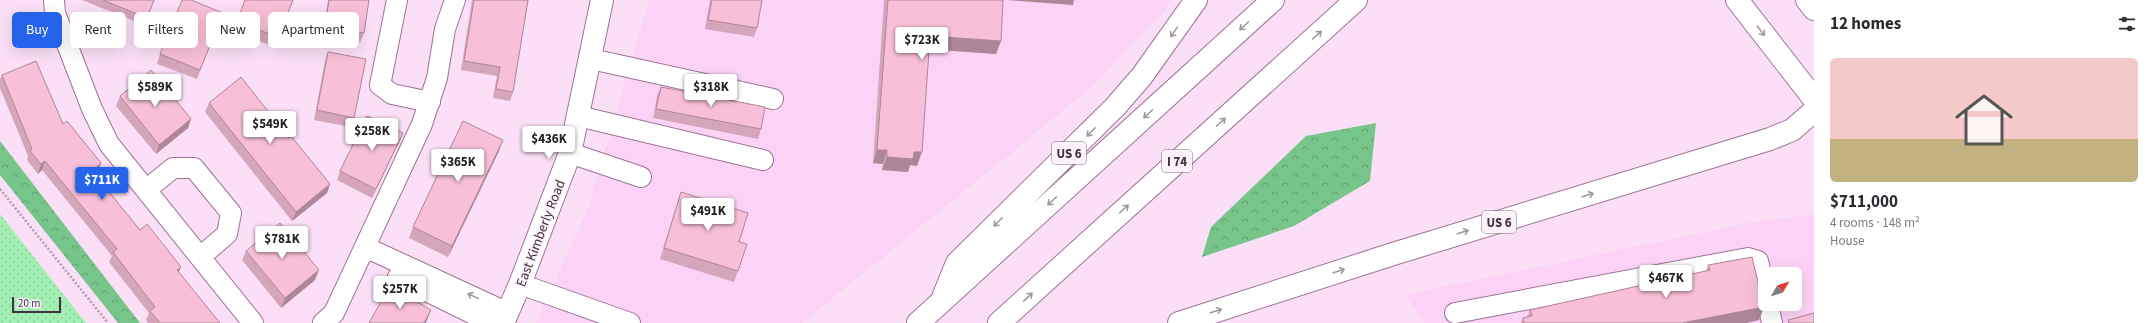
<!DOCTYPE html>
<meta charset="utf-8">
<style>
body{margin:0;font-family:"Source Sans 3",sans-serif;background:#f2f2f3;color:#2b2b33;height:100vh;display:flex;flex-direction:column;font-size:15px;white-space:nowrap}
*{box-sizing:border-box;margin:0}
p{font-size:13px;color:#7c7c81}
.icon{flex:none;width:22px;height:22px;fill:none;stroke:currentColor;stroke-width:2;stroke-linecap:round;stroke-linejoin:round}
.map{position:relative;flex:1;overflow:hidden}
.panel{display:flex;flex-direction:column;background:#fff;width:340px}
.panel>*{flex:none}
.hud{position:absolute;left:12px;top:12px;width:380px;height:36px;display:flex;gap:8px}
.needle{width:26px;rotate:51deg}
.tools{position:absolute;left:1758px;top:267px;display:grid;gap:8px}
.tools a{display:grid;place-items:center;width:44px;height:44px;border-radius:6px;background:#fff;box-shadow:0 4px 16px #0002;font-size:20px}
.scale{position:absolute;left:12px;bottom:10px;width:49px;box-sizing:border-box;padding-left:4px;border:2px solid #423140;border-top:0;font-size:11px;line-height:14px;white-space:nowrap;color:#423140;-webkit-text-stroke:3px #fcf3fa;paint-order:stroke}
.price{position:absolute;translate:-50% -34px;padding:0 9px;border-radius:4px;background:#fff;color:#222;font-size:13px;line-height:26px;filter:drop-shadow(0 1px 2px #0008)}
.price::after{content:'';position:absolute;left:50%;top:24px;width:12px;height:9px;margin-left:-6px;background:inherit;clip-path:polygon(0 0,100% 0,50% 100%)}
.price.current{background:#2563eb;color:#fff}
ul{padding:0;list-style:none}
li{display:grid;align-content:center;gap:8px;height:212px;padding:0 16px}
li span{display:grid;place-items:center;height:124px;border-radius:6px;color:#555}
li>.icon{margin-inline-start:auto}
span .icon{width:72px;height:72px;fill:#fffc;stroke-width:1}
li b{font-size:17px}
h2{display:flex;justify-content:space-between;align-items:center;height:48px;padding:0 16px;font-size:17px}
.pill{padding:0 14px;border-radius:6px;background:#fff;box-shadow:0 4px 16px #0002;font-size:14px;line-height:36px}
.pill.current{background:#2563eb;color:#fff}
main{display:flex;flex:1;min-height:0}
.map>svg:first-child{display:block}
.built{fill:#fcd3f6;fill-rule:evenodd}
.grass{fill:url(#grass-dots)}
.forest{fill:url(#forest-crowns)}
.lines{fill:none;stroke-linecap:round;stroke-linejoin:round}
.minor-casing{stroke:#9c7497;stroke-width:22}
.major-casing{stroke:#9c7497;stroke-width:24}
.highway-casing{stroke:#9c7497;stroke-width:24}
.path{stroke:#b19aae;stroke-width:2.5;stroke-dasharray:2 2;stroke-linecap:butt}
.minor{stroke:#fff;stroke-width:20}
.major{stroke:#fff;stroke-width:22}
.highway{stroke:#fff;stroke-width:22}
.wall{fill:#d5a5ba}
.shaded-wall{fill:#ae8697}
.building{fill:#f8c0d8;stroke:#ae8697}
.oneway{stroke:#a098a0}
.labels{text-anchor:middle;stroke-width:3.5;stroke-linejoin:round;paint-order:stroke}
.shield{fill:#fcf3fa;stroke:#7a6b78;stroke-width:1}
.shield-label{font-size:13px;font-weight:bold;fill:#423140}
.street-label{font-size:14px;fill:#423140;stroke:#fcf3fa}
</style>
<main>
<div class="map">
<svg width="1814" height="323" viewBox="0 0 1814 323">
<defs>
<pattern id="grass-dots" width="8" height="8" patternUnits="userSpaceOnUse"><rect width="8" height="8" fill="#a1efb3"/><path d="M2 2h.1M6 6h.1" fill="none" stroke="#8ccd9b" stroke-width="1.8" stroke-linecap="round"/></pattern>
<pattern id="forest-crowns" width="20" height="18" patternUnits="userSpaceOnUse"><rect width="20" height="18" fill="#78c58b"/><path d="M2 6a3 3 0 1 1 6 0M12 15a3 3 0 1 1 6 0" fill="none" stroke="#64a173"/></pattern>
</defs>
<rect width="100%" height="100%" fill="#fadff6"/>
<!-- built -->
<path class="built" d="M649 0H1170L1165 11 1087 91 802 323H536L589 206Z
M1814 214V323H1424L1405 295 1748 223ZM1765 274H1795V304H1765Z"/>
<!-- grass -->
<path class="grass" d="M0 214 86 323H0Z"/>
<!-- forest -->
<path class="forest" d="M1376 123 1370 181 1294 226 1202 257 1211 227 1306 136Z
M0 141 140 323H118L0 175Z"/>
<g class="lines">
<!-- minor casing -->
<g class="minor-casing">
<path id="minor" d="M54 0 55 13 92 109 109 144 253 323
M397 0 380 85 392 94 430 102
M591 59 773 99
M578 116 763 160
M570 153 641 177
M146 190 173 168H194L231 213 227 234 200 257
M365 247 508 313
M398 277 492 323
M520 284 630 323
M1768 304 1772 323
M1455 313 1748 258 1758 261 1765 292
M323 323 334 313 422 124 437 78 445 29 455 0"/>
</g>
<!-- major casing -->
<g class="major-casing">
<path id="major" d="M1737 0 1814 99
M1807 0 1814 9
M503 323 520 284 570 153 602 0"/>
</g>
<!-- highway casing -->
<g class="highway-casing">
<path id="highway" d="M944 295 957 263 1115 107 1142 76 1196 0
M918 323 1273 0
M999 323 1356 0
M1179 323 1393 254 1770 139 1792 130 1814 111"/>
</g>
<!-- path -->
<path class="path" d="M0 189 108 323"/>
<!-- minor -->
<use href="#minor" class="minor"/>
<!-- major -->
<use href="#major" class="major"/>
<!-- highway -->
<use href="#highway" class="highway"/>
</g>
<!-- wall -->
<path class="wall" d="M82 0H154L144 25Z
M293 0 281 30 279 29 277 37 274 47 233 30 237 21Z
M328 0H369L364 33 360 43 322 36Z
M472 0H528L513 92 510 101 493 98 497 76 461 70Z
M710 0H762L757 28 754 37 705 29Z
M884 0H1003L996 54 929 49 917 166 910 165 908 172 882 170 883 164 873 163Z
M223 13 197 79 157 64 160 54Z
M328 52 354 118 351 127 314 120 325 61Z
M2 75 63 124 101 163 98 173 95 175 140 230 179 273 220 323H148L146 320 149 313 109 262 112 256 42 170 38 174 27 160 28 156 0 88V79Z
M661 87 761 129 758 139 653 118 657 96Z
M120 96 191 119 188 128 156 154 116 106Z
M209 103 289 138 330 184 327 193 292 221 205 112Z
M403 133 399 142 372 198 337 180 340 171Z
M499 151 448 257 409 238 413 227Z
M681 192 739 242 738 271 734 282 660 259Z
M246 251 315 280 281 308 242 260Z
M1708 265 1764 307 1759 320 1746 323H1521L1523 318 1527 317 1530 310 1706 271Z"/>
<!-- shaded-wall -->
<path class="shaded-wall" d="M1007 0H1074L1073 5Z
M930 36 1001 41 996 54 925 49Z
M191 119 188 128 156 154 159 145Z
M403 133 399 142 372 198 376 189Z
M503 140 499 151 448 257 452 246Z
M877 150H887L883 164 873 163Z
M914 152H922L917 166 910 165 908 172 882 170 887 157Z
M45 161 42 170 38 174 41 164Z
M101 163 98 173 88 180 92 171Z
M330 184 327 193 292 221 296 212Z
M181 267 177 276V270Z
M319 270 315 280 281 308 285 298Z
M1764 307 1759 320 1746 323H1682Z
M431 310 426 323H424Z"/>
<!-- building -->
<path class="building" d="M103 0H154L147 18Z
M182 0H191L223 13 200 70 160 54Z
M245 0H293L285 20H280L277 37 237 21Z
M329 0H369L364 33 325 27Z
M474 0H528L513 92 496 89 500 67 464 61Z
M712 0H762L757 28 708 20Z
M888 0H1003L1001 41 930 36 922 152H914L913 159 887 157V150H877Z
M328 52 366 59 354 118 317 110Z
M36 61 63 124 67 121 101 163 92 171 140 230 147 224 181 267 177 270 220 323H160L150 311 155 307 113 252 117 249 45 161 41 164 30 151 32 149 2 75Z
M151 70 191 119 159 145 120 96Z
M241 77 289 138 291 136 330 184 296 212 209 103Z
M661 87 765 107 761 129 656 109Z
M367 116 403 133 376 189 340 171Z
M463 121 503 140 452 246 413 227Z
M681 192 748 213 739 242 747 244 738 271 664 248Z
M280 223 319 270 285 298 246 251Z
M1752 257 1764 307 1682 323H1524L1523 318 1532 316 1530 310 1710 270 1708 265Z
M390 286 431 310 424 323H369Z
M1814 313V323H1789L1788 320Z"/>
<!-- one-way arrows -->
<defs><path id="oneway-shaft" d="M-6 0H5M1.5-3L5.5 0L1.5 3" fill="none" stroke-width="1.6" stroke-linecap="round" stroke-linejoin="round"/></defs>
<g class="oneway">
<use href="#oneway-shaft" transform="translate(1244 26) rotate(138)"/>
<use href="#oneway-shaft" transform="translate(1761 31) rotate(52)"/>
<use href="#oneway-shaft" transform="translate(1174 32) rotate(125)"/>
<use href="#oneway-shaft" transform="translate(1317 35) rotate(-42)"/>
<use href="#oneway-shaft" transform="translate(1148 114) rotate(138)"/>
<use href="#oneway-shaft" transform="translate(1221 122) rotate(-42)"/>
<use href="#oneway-shaft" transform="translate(1091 132) rotate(135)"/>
<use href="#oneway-shaft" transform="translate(1588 195) rotate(-17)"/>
<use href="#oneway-shaft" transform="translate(1052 201) rotate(138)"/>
<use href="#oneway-shaft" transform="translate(1124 209) rotate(-42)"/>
<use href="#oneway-shaft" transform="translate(998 222) rotate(135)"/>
<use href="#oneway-shaft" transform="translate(1463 232) rotate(-17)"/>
<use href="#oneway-shaft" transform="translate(1339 271) rotate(-18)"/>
<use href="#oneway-shaft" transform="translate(473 296) rotate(-155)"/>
<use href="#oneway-shaft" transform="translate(1028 297) rotate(-43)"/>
<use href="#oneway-shaft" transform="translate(1216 311) rotate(-18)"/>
</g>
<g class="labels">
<!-- shield labels -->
<g class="shield">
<rect x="1052" y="142" width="34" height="22" rx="3"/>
<rect x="1162" y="150" width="30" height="22" rx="3"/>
<rect x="1482" y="211" width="34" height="22" rx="3"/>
</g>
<g class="shield-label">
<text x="1069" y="158">US 6</text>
<text x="1177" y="166">I 74</text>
<text x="1499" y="227">US 6</text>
</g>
<!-- street labels -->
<g class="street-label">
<text transform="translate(540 233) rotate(-69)" y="5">East Kimberly Road</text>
</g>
</g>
</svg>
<div class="tools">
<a><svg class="needle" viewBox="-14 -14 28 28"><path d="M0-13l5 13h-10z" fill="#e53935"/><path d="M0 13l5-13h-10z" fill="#7c7c81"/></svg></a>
</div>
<div class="scale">20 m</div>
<b class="price" style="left:922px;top:61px">$723K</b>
<b class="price" style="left:155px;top:108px">$589K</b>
<b class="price" style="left:711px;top:108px">$318K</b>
<b class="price" style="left:270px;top:145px">$549K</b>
<b class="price" style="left:372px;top:152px">$258K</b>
<b class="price" style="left:549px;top:160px">$436K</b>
<b class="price" style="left:458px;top:183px">$365K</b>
<b class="price current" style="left:102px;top:201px">$711K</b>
<b class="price" style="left:708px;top:232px">$491K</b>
<b class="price" style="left:282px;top:260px">$781K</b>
<b class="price" style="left:1666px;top:299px">$467K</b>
<b class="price" style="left:400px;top:310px">$257K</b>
<div class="hud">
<a class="pill current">Buy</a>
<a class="pill">Rent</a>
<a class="pill">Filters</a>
<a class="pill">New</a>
<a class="pill">Apartment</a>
</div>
</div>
<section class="panel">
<h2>12 homes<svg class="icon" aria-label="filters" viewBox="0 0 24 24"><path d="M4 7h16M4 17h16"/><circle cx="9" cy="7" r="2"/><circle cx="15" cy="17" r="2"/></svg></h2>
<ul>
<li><span style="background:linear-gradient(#f6c9c9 65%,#c2b280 0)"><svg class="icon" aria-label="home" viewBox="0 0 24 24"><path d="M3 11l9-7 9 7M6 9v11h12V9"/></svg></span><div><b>$711,000</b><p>4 rooms · 148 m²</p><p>House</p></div></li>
</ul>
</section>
</main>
